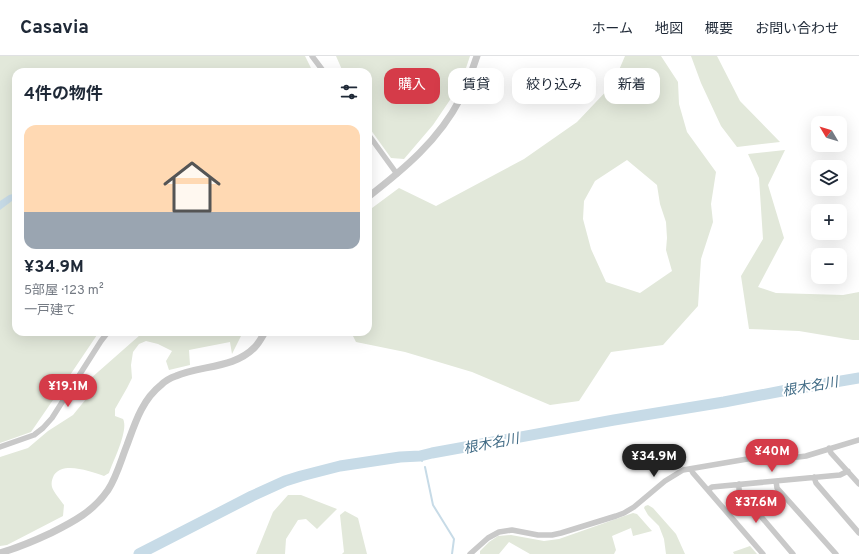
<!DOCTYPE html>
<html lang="ja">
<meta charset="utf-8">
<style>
body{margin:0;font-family:Overpass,"Noto Sans JP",sans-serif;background:#f2f2f3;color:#1f2937;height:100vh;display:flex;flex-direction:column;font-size:15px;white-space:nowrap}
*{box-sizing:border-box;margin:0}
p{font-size:13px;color:#747a83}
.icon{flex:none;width:22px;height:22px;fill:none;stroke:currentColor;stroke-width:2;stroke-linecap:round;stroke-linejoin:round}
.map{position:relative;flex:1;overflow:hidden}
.drawer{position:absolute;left:12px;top:12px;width:360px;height:268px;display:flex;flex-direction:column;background:#fff;border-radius:12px;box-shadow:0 4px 16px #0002}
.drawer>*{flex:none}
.hud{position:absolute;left:384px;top:12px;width:380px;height:36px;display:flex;gap:8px}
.needle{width:26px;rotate:308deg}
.fabs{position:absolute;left:811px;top:60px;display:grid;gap:8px}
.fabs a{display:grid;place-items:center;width:36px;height:36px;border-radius:8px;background:#fff;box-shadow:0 4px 16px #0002;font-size:20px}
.price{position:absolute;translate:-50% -34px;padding:0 9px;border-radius:14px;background:#d53b49;color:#fff;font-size:13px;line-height:26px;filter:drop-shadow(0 1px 2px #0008)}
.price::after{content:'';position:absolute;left:50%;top:24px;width:12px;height:9px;margin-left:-6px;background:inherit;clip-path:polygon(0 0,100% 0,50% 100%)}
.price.active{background:#222;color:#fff}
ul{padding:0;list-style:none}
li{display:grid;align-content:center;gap:8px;height:212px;padding:0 12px}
li span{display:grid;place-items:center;height:124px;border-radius:12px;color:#555}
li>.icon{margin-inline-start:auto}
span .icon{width:72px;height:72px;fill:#fffc;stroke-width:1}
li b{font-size:17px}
h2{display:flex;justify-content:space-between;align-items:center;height:48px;padding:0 12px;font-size:17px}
.pill{padding:0 14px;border-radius:12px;background:#fff;box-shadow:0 4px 16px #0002;font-size:14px;line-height:36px}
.pill.active{background:#d53b49;color:#fff}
header{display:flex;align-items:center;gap:24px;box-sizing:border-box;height:56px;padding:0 20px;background:#fff;border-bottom:1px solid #e0e1e3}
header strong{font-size:19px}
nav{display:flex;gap:22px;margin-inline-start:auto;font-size:14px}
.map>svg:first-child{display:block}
.green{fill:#e2e8da;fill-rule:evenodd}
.water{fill:#c7dbe7}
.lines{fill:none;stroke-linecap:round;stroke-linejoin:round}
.stream{stroke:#c7dbe7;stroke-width:2}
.river{stroke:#c7dbe7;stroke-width:11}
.minor{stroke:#c9c9c9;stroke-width:5.5}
.tertiary{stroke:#c9c9c9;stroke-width:7}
.labels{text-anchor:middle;stroke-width:4;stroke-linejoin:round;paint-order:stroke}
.water-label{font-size:14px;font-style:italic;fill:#426c86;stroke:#fff}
</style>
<header>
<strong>Casavia</strong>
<nav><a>ホーム</a><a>地図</a><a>概要</a><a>お問い合わせ</a></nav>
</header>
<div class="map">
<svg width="859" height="498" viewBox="0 0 859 498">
<rect width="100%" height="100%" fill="#fff"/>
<!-- green -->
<path class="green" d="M0 0H305L313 16H16V276H99L64 328 31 376 0 387Z
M336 0H470L465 15 454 38 433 69 404 103 391 102 368 70V16H343Z
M625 0H661L678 26 679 48 687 76 716 116 711 148 713 166 701 203 698 250 663 289 611 296 579 345 550 349 472 316 405 296 356 286 351 276H368V155L399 132 436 150 524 103 577 66 613 28ZM627 104 657 129 660 148 666 166 667 182 666 194 672 215 640 237 606 226 591 193 583 163 584 145 595 125Z
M691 0H717L740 45 780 86 737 91 721 70 701 27Z
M785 94 768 129 784 182 758 231 776 237 843 239 859 236V284H853L799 275 749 273 741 220 763 183 759 122 748 98Z
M139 276H243L232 298 230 286 189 294 190 309 169 314 166 305 172 295 158 288 146 285 139 288 133 296 131 309 132 322 127 332 115 353V360L123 363C129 374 113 405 109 417L104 420C91 416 64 405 54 419 52 423 51 427 52 431 53 435 61 445 64 449L63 460 7 489 0 490V401L28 392 48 375 73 359 86 343 90 323 140 279Z
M288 439H301L337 453 317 473 306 463 298 464 286 483 285 498H256L273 456Z
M648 449 653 452 676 478 685 498H666L664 483 659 470 648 459 644 452 645 450Z
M345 455 358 462 367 498H342L344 496 340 459Z
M633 457 637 458 652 475 633 480 631 472 612 480 616 494 614 498H530L509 486 499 498H480V495L489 486 498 480 511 479 544 485 559 483Z
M750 490 757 498H734L733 496Z"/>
<!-- water -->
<path class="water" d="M16 137V142L0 154V145L9 139Z"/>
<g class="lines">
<!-- stream -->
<path class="stream" d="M420 400 422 405
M425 411 433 449 454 483 452 498"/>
<!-- river -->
<path class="river" d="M139 498 252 440 285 425 301 420 340 410 400 401 420 400 432 397 614 364 724 346 782 335 859 322"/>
<!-- minor -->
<path class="minor" d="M312 0 324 16
M368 78 397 118
M0 391 34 379 43 372 52 362 101 285 108 276
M829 392 831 397 859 428
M691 413 693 417 763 498
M814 421 816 427 859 477
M776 425 777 432 836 498
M739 428V434L741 437 793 498
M708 434 712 431 840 419 848 415
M470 498 488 482 499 476 512 474 538 479H552L561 477 616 460 624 457 634 451 665 425 683 414 759 401C774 400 790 403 806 400L859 384"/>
<!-- tertiary -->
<path class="tertiary" d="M368 141C404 113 439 84 460 43 467 29 472 15 477 0
M0 497C17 492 34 485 51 477 73 466 94 455 108 434 117 420 121 404 127 389 135 367 142 344 161 329 165 325 170 322 176 320 201 309 234 313 255 291 259 287 262 281 265 276"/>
</g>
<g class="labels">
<!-- water labels -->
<g class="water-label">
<text transform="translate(810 330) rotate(-10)" y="5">根木名川</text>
<text transform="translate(491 387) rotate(-11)" y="5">根木名川</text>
</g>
</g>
</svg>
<div class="fabs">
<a><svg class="needle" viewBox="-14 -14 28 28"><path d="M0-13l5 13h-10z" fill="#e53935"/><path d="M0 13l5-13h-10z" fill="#747a83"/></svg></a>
<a><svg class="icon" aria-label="layers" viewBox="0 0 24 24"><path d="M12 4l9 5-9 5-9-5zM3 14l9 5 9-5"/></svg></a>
<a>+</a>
<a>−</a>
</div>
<b class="price" style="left:68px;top:352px">¥19.1M</b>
<b class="price" style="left:772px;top:417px">¥40M</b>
<b class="price active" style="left:654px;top:422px">¥34.9M</b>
<b class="price" style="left:756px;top:468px">¥37.6M</b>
<div class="hud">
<a class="pill active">購入</a>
<a class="pill">賃貸</a>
<a class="pill">絞り込み</a>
<a class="pill">新着</a>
</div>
<section class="drawer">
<h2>4件の物件<svg class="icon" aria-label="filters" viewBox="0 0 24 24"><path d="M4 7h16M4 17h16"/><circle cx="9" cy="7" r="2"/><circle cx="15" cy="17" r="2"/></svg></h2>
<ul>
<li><span style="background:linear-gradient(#ffd9b3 70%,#9aa5b1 0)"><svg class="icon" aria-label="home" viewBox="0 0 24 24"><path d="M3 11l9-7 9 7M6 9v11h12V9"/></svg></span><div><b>¥34.9M</b><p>5部屋 · 123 m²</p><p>一戸建て</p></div></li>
</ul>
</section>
</div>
